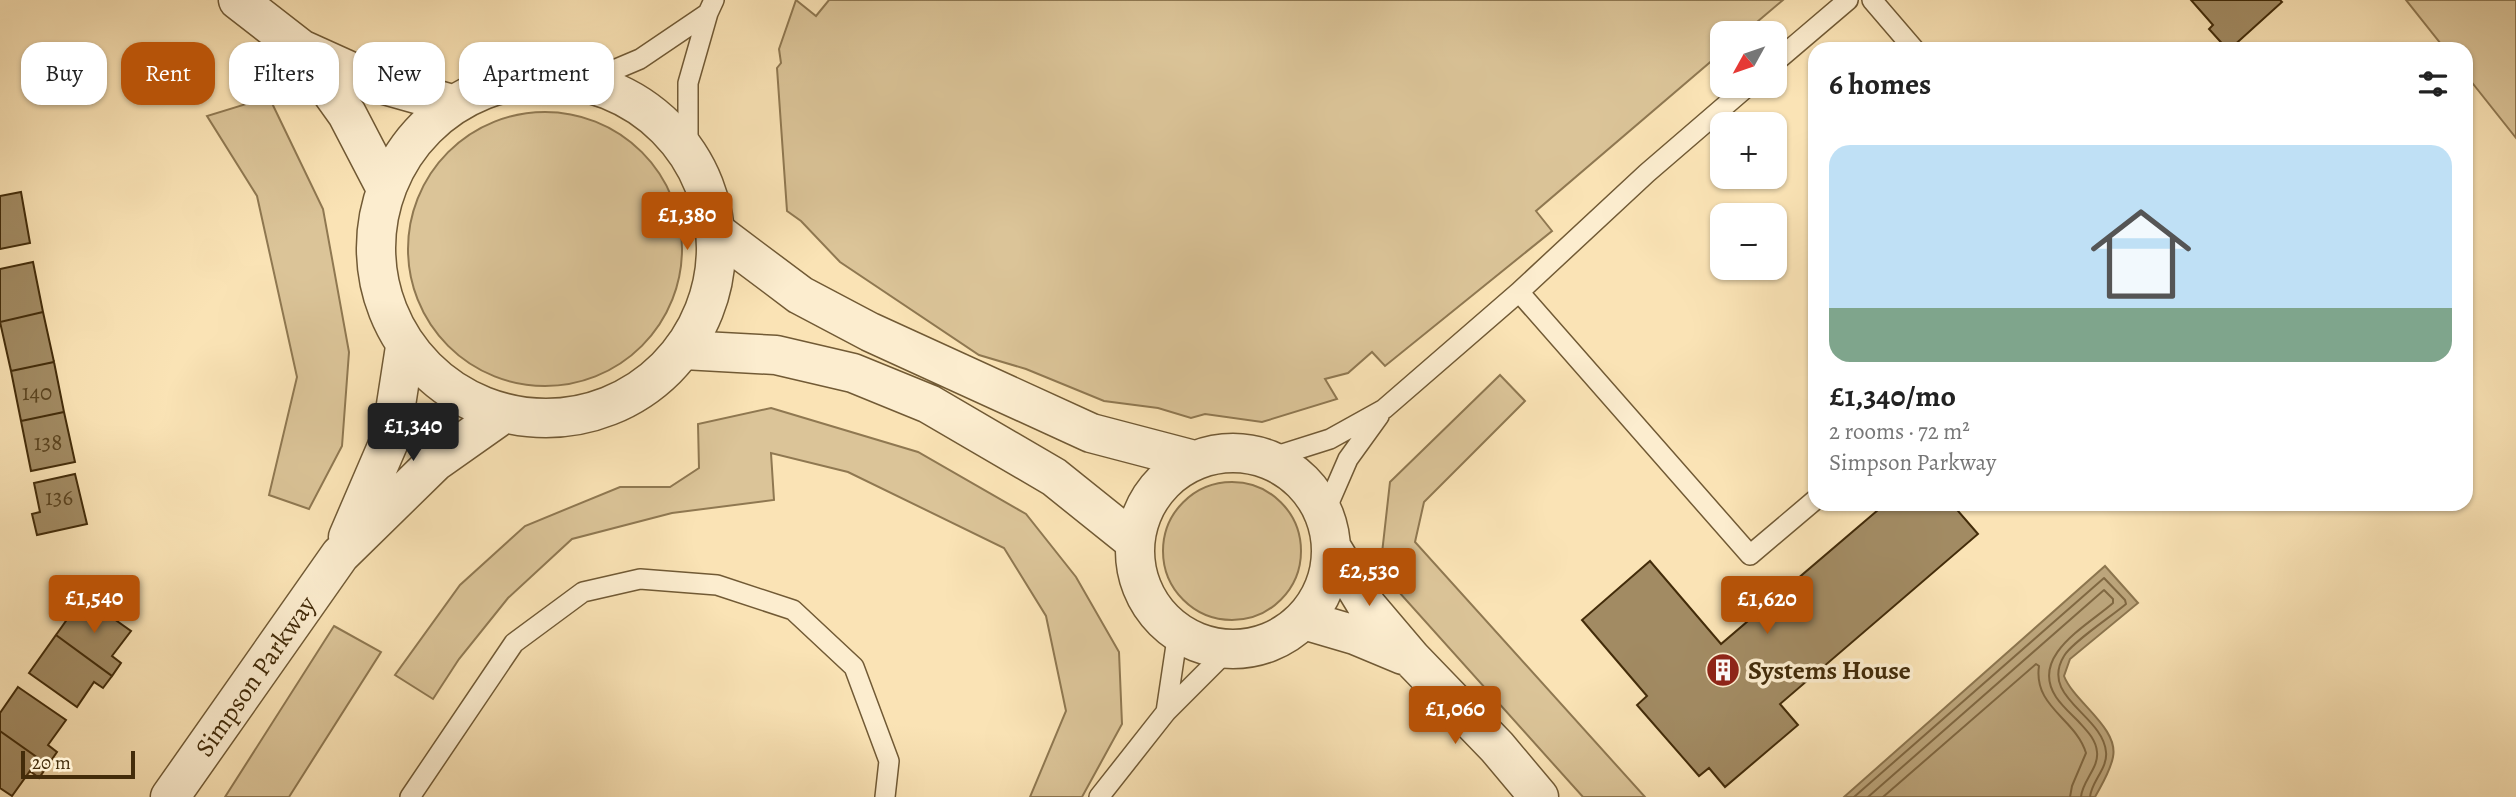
<!DOCTYPE html>
<meta charset="utf-8">
<style>
body{margin:0;font-family:Alegreya,serif;background:#f2f2f2;color:#222;height:100vh;display:flex;flex-direction:column;font-size:26px;white-space:nowrap}
*{box-sizing:border-box;margin:0}
p{font-size:23px;color:#767676}
.icon{flex:none;width:38px;height:38px;fill:none;stroke:currentColor;stroke-width:2;stroke-linecap:round;stroke-linejoin:round}
.map{position:relative;flex:1;overflow:hidden}
.sheet{position:absolute;left:1808px;top:42px;width:665px;height:469px;display:flex;flex-direction:column;background:#fff;border-radius:21px;box-shadow:0 2px 5px #0004}
.sheet>*{flex:none}
.banner{position:absolute;left:21px;top:42px;width:665px;height:63px;display:flex;gap:14px}
.needle{width:46px;rotate:230deg}
.buttons{position:absolute;left:1710px;top:21px;display:grid;gap:14px}
.buttons a{display:grid;place-items:center;width:77px;height:77px;border-radius:14px;background:#fff;box-shadow:0 2px 5px #0004;font-size:35px}
.scale{position:absolute;left:21px;bottom:18px;width:114px;box-sizing:border-box;padding-left:7px;border:4px solid #432c0a;border-top:0;font-size:19px;line-height:24px;white-space:nowrap;color:#432c0a;-webkit-text-stroke:5px #fcedcf;paint-order:stroke}
.price{position:absolute;translate:-50% -60px;padding:0 16px;border-radius:7px;background:#b45309;color:#fff;font-size:23px;line-height:46px;filter:drop-shadow(0 2px 4px #0008)}
.price::after{content:'';position:absolute;left:50%;top:42px;width:21px;height:16px;margin-left:-10px;background:inherit;clip-path:polygon(0 0,100% 0,50% 100%)}
.price.active{background:#222;color:#fff}
ul{padding:0;list-style:none}
li{display:grid;align-content:center;gap:14px;height:371px;padding:0 21px}
li+li{border-top:2px solid #e0e0e0}
li span{display:grid;place-items:center;height:217px;border-radius:21px;color:#555}
li>.icon{margin-inline-start:auto}
span .icon{width:126px;height:126px;fill:#fffc;stroke-width:1}
li b{font-size:30px}
h2{display:flex;justify-content:space-between;align-items:center;height:84px;padding:0 21px;font-size:30px}
.chip{padding:0 24px;border-radius:21px;background:#fff;box-shadow:0 2px 5px #0004;font-size:24px;line-height:63px}
.chip.active{background:#b45309;color:#fff}
.map>svg:first-child{display:block}
.green{fill:#dbc498;stroke:#8f7851;stroke-width:2}
.water{fill:#bca57b;stroke:#8c754e;stroke-width:2}
.lines{fill:none;stroke-linecap:round;stroke-linejoin:round}
.shore{stroke:#806842;stroke-width:2}
.building{fill:#a28b63;stroke:#432c0a;stroke-width:2}
.service-casing{stroke:#715a35;stroke-width:22}
.minor-casing{stroke:#715a35;stroke-width:41}
.tertiary-casing{stroke:#715a35;stroke-width:41}
.service{stroke:#fcedcf;stroke-width:19}
.minor{stroke:#fcedcf;stroke-width:38}
.tertiary{stroke:#fcedcf;stroke-width:38}
.labels{text-anchor:middle;stroke-width:7;stroke-linejoin:round;paint-order:stroke}
.number-label{font-size:23px;fill:#5b4420}
.poi-label{font-size:26px;font-weight:bold;fill:#432c0a;stroke:#fcedcf;text-anchor:start}
.street-label{font-size:26px;fill:#432c0a;stroke:#fcedcf}
</style>
<div class="map">
<svg width="2516" height="797" viewBox="0 0 2516 797">
<rect width="100%" height="100%" fill="#fae3b5"/>
<filter id="stains"><feTurbulence type="fractalNoise" baseFrequency=".00286" numOctaves="4"/><feColorMatrix values="0 0 0 0 .2 0 0 0 0 .09 0 0 0 0 .02 0 0 0 .5 -.17"/></filter>
<radialGradient id="worn" r=".72"><stop offset=".6" stop-color="#630" stop-opacity="0"/><stop offset="1" stop-color="#630" stop-opacity=".3"/></radialGradient>
<!-- green -->
<path class="green" d="M796 0 816 16 829 0H1783L1744 33H1722V52L1536 211 1552 231 1385 366 1372 352 1348 373 1325 379 1337 399 1262 422 1205 414 1191 418 1158 408 1104 401 1026 369 979 355 840 262 801 221 787 211 777 68 781 63 779 49Z
M2406 0H2516V138L2466 75V49H2445Z
M269 97 323 209 349 352 342 446 309 509 269 495 297 377 257 196 207 116Z
M408 249a137 137 0 1 1 274 0a137 137 0 1 1-274 0Z
M1500 375 1525 401 1424 502 1415 542 1645 797H1583L1380 571 1390 482Z
M771 408 918 452 1026 514 1076 577 1119 652 1122 724 1082 797H1030L1066 711 1046 616 1004 548 848 472 771 453 774 500 672 513 572 539 508 598 459 659 433 699 395 675 460 585 525 526 620 487H670L699 468 698 424Z
M1163 551a69 69 0 1 1 138 0a69 69 0 1 1-138 0Z
M334 626 381 652 289 797H225Z"/>
<!-- water -->
<path class="water" d="M2105 566 2138 603 2070 659 2064 676C2074 702 2119 728 2113 757 2110 772 2102 784 2095 797H1844Z"/>
<g class="lines">
<!-- shore -->
<path class="shore" d="M1854 797 2104 578 2125 600 2126 604C2112 616 2071 643 2064 656 2039 697 2103 715 2106 752 2108 768 2091 782 2090 797
M1868 797 2104 590 2113 599V603C2087 626 2029 656 2056 697 2062 706 2071 714 2078 721 2086 730 2096 739 2097 752 2099 768 2082 781 2081 797
M1883 797 2036 664 2039 666C2033 707 2076 719 2086 753L2072 786 2070 797"/>
</g>
<!-- building -->
<path class="building" d="M2191 0H2280L2282 2 2230 49H2227L2209 29 2213 25Z
M21 192 30 243 0 249V196Z
M33 262 43 312 0 322V269Z
M43 312 54 362 11 371 0 322Z
M54 362 64 412 21 421 11 371Z
M64 412 75 462 31 471 21 421Z
M75 474 87 524 37 535 32 514 40 512 34 483Z
M1885 504H1952L1978 534 1780 704 1798 725 1725 787 1709 768 1699 776 1637 705 1647 696 1582 620 1650 561 1721 644Z
M83 597 131 631 112 656 121 663 112 676 56 635Z
M56 635 112 676 103 688 94 682 77 707 29 673Z
M18 687 66 720 48 745 57 752 48 765 0 731V713Z
M0 731 48 765 39 778 30 771 12 796 0 788Z"/>
<g class="lines">
<!-- service casing -->
<g class="service-casing">
<path id="service" d="M1872 0 1914 49
M1774 63 1848 0
M588 81 640 59 708 13
M688 152V83L708 13 714 0
M1519 292 1750 555 1815 500
M1270 458 1330 439 1384 409 1519 292 1647 173 1748 86
M1325 512 1348 459 1379 416
M1166 712 1178 632
M410 797 514 643 583 592 640 579 717 585 793 610 854 667 889 761 885 797
M1099 797 1166 712 1229 649"/>
</g>
<!-- minor casing -->
<g class="minor-casing">
<path id="minor" d="M720 235 800 295 870 332 1091 433 1194 460
M684 350 776 355 853 373 929 404 1054 477 1135 542
M1135 551a98 98 0 1 1 196 0a98 98 0 1 1-196 0Z
M1333 550 1367 606 1412 659 1497 747 1539 797
M1304 620 1355 635 1403 655"/>
</g>
<!-- tertiary casing -->
<g class="tertiary-casing">
<path id="tertiary" d="M238 0 301 49 374 82 452 104
M302 51 347 114 385 187
M376 248a170 170 0 1 1 340 0a170 170 0 1 1-340 0Z
M348 537 391 437 405 347
M170 797 340 555 435 462 503 414"/>
</g>
<!-- service -->
<use href="#service" class="service"/>
<!-- minor -->
<use href="#minor" class="minor"/>
<!-- tertiary -->
<use href="#tertiary" class="tertiary"/>
</g>
<!-- icons -->
<defs>
<g id="building-disc" transform="scale(1.75)"><circle r="9.5" fill="#8f2418" stroke="#fcedcf"/><path d="M-4-6H4V6H1V3H-1V6H-4ZM-2.5-4.3h1.7v1.8h-1.7ZM.8-4.3h1.7v1.8H.8ZM-2.5-1h1.7V.8h-1.7ZM.8-1h1.7V.8H.8Z" fill="#fff"/></g>
</defs>
<g fill-rule="evenodd">
<use href="#building-disc" x="1723" y="670"/>
</g>
<g class="labels">
<!-- number labels -->
<g class="number-label">
<text x="37" y="400">140</text>
<text x="48" y="450">138</text>
<text x="59" y="505">136</text>
</g>
<!-- poi labels -->
<g class="poi-label">
<text x="1748" y="679">Systems House</text>
</g>
<!-- street labels -->
<g class="street-label">
<text transform="translate(255 676) rotate(-55)" y="9">Simpson Parkway</text>
</g>
</g>
<rect width="100%" height="100%" filter="url(#stains)"/>
<rect width="100%" height="100%" fill="url(#worn)"/>
</svg>
<div class="buttons">
<a><svg class="needle" viewBox="-14 -14 28 28"><path d="M0-13l5 13h-10z" fill="#e53935"/><path d="M0 13l5-13h-10z" fill="#767676"/></svg></a>
<a>+</a>
<a>−</a>
</div>
<div class="scale">20 m</div>
<b class="price" style="left:687px;top:252px">£1,380</b>
<b class="price active" style="left:413px;top:463px">£1,340</b>
<b class="price" style="left:1369px;top:608px">£2,530</b>
<b class="price" style="left:94px;top:635px">£1,540</b>
<b class="price" style="left:1767px;top:636px">£1,620</b>
<b class="price" style="left:1455px;top:746px">£1,060</b>
<div class="banner">
<a class="chip">Buy</a>
<a class="chip active">Rent</a>
<a class="chip">Filters</a>
<a class="chip">New</a>
<a class="chip">Apartment</a>
</div>
<section class="sheet">
<h2>6 homes<svg class="icon" aria-label="filters" viewBox="0 0 24 24"><path d="M4 7h16M4 17h16"/><circle cx="9" cy="7" r="2"/><circle cx="15" cy="17" r="2"/></svg></h2>
<ul>
<li><span style="background:linear-gradient(#bfe0f5 75%,#7fa58c 0)"><svg class="icon" aria-label="home" viewBox="0 0 24 24"><path d="M3 11l9-7 9 7M6 9v11h12V9"/></svg></span><div><b>£1,340/mo</b><p>2 rooms · 72 m²</p><p>Simpson Parkway</p></div></li>
</ul>
</section>
</div>
